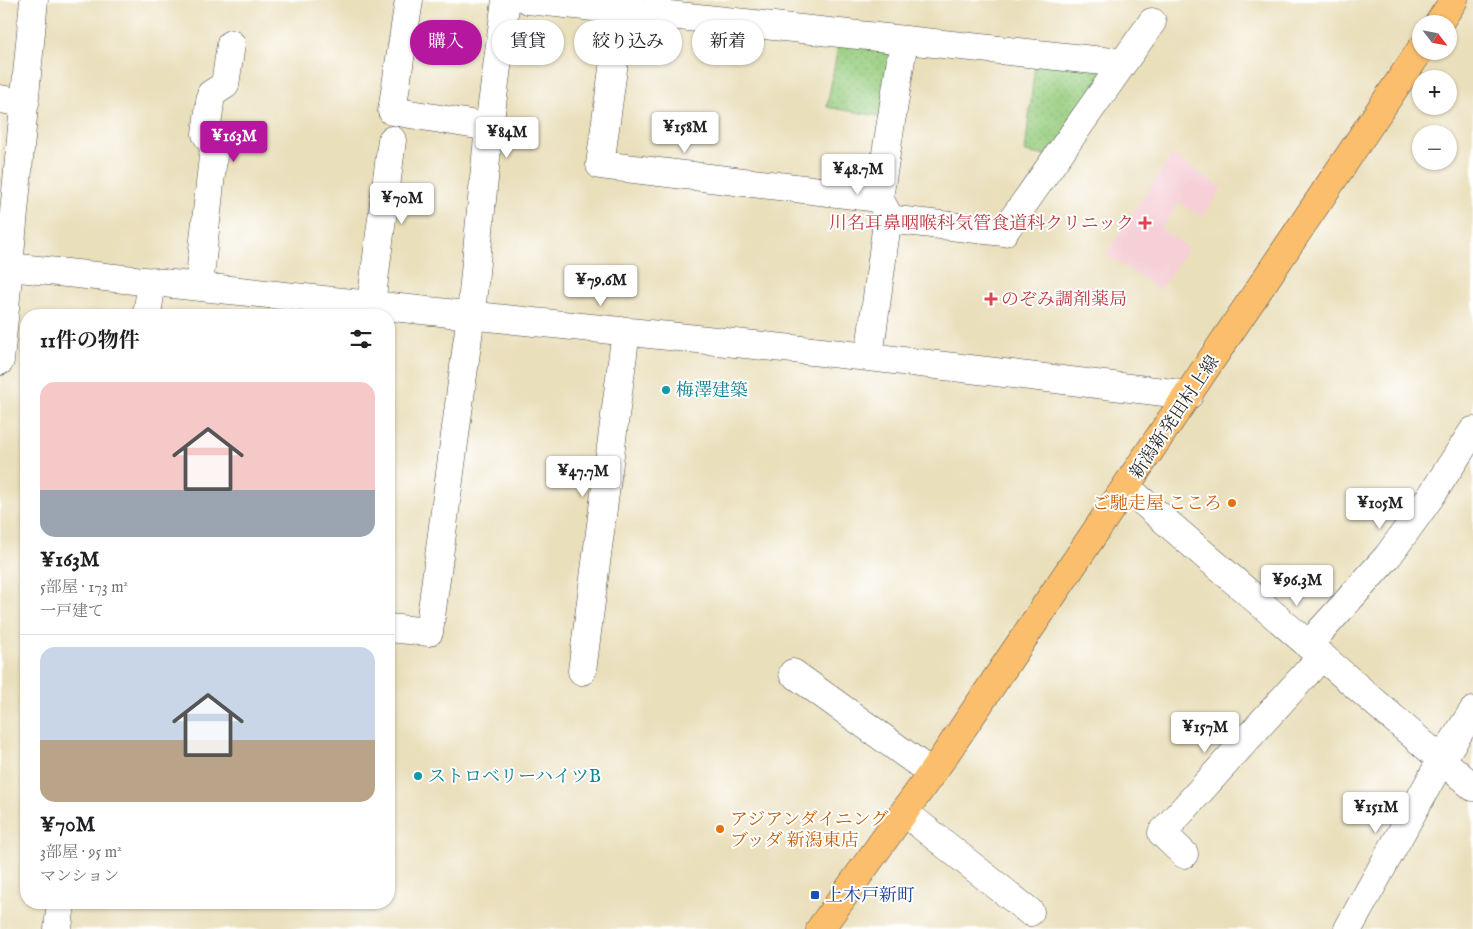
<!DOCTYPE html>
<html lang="ja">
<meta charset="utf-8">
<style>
body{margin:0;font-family:"IM FELL English","Noto Serif JP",serif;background:#f2f2f2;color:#202124;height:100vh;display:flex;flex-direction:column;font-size:19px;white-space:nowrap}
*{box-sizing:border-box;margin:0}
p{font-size:16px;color:#757577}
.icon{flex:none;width:28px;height:28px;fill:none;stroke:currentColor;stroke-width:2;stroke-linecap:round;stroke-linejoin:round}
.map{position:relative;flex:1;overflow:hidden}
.drawer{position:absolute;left:20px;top:309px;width:375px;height:600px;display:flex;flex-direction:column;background:#fff;border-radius:20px;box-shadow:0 1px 4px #0004}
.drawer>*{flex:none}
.banner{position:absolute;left:410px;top:20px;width:475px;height:45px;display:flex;gap:10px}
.needle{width:32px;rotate:122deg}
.tools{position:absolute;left:1412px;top:15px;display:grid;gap:10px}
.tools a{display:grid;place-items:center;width:45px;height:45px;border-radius:50%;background:#fff;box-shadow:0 1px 4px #0004;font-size:25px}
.price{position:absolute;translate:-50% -42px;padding:0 11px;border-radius:5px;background:#fff;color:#222;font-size:16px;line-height:32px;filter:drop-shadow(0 1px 2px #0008)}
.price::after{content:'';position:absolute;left:50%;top:30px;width:15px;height:11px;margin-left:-8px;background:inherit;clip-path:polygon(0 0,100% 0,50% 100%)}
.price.current{background:#b5179e;color:#fff}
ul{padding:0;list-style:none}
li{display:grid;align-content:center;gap:10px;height:265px;padding:0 20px}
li+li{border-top:1px solid #e0e0e0}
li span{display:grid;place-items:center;height:155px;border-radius:15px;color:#555}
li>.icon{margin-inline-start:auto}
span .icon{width:90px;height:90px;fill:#fffc;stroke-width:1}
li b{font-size:21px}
h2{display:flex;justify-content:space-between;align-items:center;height:60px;padding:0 20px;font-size:21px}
.pill{padding:0 18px;border-radius:22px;background:#fff;box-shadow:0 1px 4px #0004;font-size:18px;line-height:45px}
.pill.current{background:#b5179e;color:#fff}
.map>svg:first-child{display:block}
.built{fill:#f6cfd7}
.park{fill:url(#park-dots);stroke:#607c54}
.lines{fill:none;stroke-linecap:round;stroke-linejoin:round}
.minor-casing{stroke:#484641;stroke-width:29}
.major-casing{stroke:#484641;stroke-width:29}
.minor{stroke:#fff;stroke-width:28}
.major{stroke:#fabe6d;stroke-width:28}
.health-dot{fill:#e0444e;stroke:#fff;stroke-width:2}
.culture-dot{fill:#0f9aa8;stroke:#fff;stroke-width:2}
.food-dot{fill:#e8710a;stroke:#fff;stroke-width:2}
.transit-dot{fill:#1a4fb4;stroke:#fff;stroke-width:2}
.labels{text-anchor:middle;stroke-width:4;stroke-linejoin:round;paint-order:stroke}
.health-label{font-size:18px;fill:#be3a42;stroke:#fff;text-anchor:end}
.culture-label{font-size:18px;fill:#0d838f;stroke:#fff;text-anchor:start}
.street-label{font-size:18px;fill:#2b2b2b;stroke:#fff}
.food-label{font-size:18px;fill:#c56008;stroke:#fff;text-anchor:end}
.transit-label{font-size:18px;fill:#164399;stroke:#fff;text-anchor:start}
</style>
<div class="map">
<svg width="1473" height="929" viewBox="0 0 1473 929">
<defs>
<pattern id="park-dots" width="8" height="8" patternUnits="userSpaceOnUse" patternTransform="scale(1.25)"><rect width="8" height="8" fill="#96cc7d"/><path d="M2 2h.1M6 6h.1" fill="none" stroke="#81af6c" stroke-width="1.8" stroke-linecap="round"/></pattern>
</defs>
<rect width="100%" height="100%" fill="#fff"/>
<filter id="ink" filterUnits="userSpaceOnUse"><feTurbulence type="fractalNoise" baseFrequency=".02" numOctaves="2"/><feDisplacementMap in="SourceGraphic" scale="10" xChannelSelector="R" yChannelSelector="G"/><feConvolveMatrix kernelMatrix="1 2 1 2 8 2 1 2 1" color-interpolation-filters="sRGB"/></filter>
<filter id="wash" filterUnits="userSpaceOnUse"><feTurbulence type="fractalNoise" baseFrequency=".0096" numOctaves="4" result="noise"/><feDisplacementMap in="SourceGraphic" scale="20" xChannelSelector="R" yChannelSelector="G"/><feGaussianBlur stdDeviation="1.12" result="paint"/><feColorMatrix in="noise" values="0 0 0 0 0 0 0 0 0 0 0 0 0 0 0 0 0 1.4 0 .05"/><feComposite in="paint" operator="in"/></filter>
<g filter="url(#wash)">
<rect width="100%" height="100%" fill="#eadfbb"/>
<!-- built -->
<path class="built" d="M1172 154 1222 188 1202 217 1179 202 1161 229 1188 248 1160 290 1106 254Z"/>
<!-- park -->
<path class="park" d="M840 35 901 42 889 118 827 107Z
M1036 56 1118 65 1054 157 1025 152Z"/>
</g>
<g filter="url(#ink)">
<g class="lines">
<!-- minor casing -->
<g class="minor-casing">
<path id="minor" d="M409 0 392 111 489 127
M528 0 1122 63
M621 10 600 165 879 198
M0 99 25 103
M887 219 1004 232 1152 22
M0 266 869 357 1189 395
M199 286 214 147 206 134 211 94 225 85 231 44
M371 304 392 140
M147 315 152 281
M869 357 888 215 879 198 904 40
M0 361 34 0
M1126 487 1473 787
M389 628 429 632 471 314 489 127 506 0
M1308 645 1388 556 1431 496 1473 431
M582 671 626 331
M793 673 932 773
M904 812 1030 912
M1184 854 1162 833 1322 656
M58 929 61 902
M1348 929 1442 759 1473 711"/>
</g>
<!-- major casing -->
<g class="major-casing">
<path id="major" d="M1438 24 1454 0
M820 929 942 759 1421 49"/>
</g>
<!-- minor -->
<use href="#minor" class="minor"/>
<!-- major -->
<use href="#major" class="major"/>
</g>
</g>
<!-- markers -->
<g class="health-dot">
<path d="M1142.5 215.5h5v5h5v5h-5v5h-5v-5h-5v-5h5z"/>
<path d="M988.5 291.5h5v5h5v5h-5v5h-5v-5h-5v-5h5z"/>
</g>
<g class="culture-dot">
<circle cx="666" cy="390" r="5"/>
<circle cx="418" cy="776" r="5"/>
</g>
<g class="food-dot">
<circle cx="1232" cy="503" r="5"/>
<circle cx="720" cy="829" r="5"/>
</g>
<rect class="transit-dot" x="810" y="890" width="10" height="10" rx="2.5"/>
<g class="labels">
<!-- health labels -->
<g class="health-label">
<text x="1134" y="229">川名耳鼻咽喉科気管食道科クリニック</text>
<text x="1001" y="305" text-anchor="start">のぞみ調剤薬局</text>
</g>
<!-- culture labels -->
<g class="culture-label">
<text x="676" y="396">梅澤建築</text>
<text x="428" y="782">ストロベリーハイツB</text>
</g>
<!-- street labels -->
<g class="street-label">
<text transform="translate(1174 417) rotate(-56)" y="6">新潟新発田村上線</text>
</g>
<!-- food labels -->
<g class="food-label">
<text x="1222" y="509">ご馳走屋 こころ</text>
<text x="730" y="825" text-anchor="start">アジアンダイニング<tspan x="730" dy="21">ブッダ 新潟東店</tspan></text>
</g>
<!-- transit labels -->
<g class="transit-label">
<text x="825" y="901">上木戸新町</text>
</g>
</g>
</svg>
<div class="tools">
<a><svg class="needle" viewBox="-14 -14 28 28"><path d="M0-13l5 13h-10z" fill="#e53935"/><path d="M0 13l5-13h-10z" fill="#757577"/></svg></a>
<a>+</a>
<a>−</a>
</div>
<b class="price" style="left:685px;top:154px">¥158M</b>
<b class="price" style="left:507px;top:159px">¥84M</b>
<b class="price current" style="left:234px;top:163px">¥163M</b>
<b class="price" style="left:858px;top:196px">¥48.7M</b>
<b class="price" style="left:402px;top:225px">¥70M</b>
<b class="price" style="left:601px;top:307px">¥79.6M</b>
<b class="price" style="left:583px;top:498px">¥47.7M</b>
<b class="price" style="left:1380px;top:530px">¥105M</b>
<b class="price" style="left:1297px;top:607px">¥96.3M</b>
<b class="price" style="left:1205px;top:754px">¥157M</b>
<b class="price" style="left:1376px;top:834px">¥151M</b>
<div class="banner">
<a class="pill current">購入</a>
<a class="pill">賃貸</a>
<a class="pill">絞り込み</a>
<a class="pill">新着</a>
</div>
<section class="drawer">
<h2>11件の物件<svg class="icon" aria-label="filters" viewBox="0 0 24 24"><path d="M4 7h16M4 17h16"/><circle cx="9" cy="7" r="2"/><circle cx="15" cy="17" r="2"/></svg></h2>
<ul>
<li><span style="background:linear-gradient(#f6c9c9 70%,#9aa5b1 0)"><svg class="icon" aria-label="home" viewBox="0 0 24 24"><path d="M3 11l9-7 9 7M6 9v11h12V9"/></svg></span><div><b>¥163M</b><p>5部屋 · 173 m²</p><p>一戸建て</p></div></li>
<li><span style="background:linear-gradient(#c9d6e8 60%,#b9a48a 0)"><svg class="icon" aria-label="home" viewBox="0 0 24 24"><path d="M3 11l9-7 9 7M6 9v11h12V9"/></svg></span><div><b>¥70M</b><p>3部屋 · 95 m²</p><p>マンション</p></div></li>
</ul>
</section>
</div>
